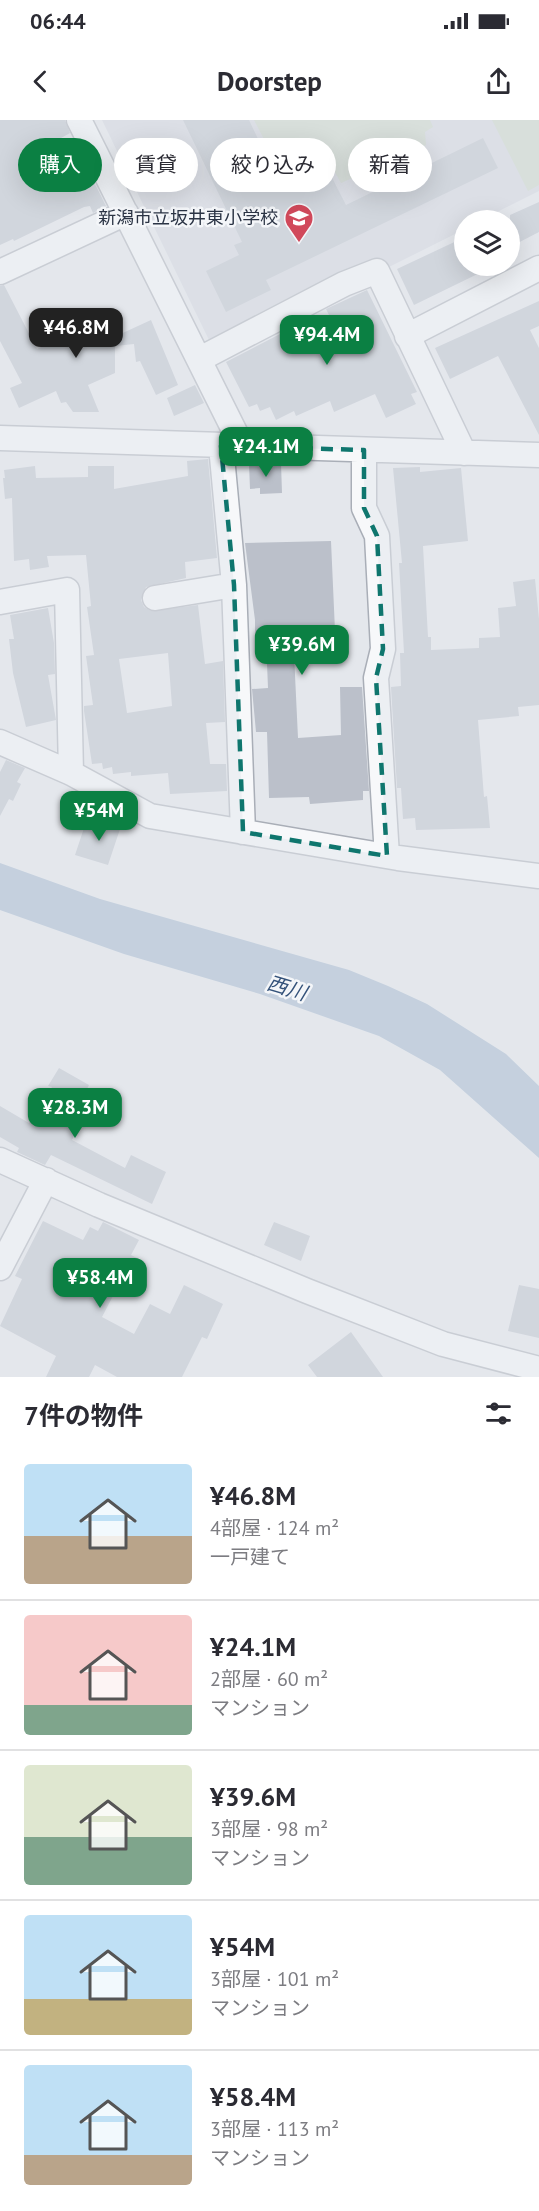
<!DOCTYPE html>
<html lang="ja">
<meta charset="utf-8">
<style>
body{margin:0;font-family:"PT Sans","Noto Sans JP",sans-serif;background:#f2f2f3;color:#2b2b33;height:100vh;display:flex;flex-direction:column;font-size:22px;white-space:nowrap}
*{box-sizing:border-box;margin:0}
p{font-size:20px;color:#7c7c81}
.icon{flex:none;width:33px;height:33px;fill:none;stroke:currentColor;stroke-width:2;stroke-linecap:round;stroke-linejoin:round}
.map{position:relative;height:1257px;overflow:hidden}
.drawer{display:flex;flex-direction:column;background:#fff;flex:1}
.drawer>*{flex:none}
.guide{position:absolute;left:18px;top:18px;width:504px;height:54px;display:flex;gap:12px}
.controls{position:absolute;left:454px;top:90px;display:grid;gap:12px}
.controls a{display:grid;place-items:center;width:66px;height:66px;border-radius:50%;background:#fff;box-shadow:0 6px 24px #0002;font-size:30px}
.price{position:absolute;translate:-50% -51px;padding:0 14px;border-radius:12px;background:#0b8043;color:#fff;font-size:20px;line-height:39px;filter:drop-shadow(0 2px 3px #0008)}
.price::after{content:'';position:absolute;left:50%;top:36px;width:18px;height:14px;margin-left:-9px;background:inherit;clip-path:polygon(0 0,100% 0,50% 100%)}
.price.on{background:#222;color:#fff}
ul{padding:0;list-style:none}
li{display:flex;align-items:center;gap:18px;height:150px;padding:0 24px}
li+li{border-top:2px solid #e1e1e2}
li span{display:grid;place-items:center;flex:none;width:168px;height:120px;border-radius:6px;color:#555}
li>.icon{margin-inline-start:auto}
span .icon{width:72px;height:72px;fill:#fffc;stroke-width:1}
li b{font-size:26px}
h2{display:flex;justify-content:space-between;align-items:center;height:72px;padding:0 24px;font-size:26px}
.pill{padding:0 21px;border-radius:27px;background:#fff;box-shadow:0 6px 24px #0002;font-size:21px;line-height:54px}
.pill.on{background:#0b8043;color:#fff}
.status{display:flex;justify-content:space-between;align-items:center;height:42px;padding:0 30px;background:#fff;direction:ltr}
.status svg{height:16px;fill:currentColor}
header{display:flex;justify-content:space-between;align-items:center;height:78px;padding:0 24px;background:#fff;font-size:27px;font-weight:700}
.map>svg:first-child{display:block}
.built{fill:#d2d6de}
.green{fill:#c9d6c5}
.water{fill:#9fb4cc}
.building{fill:#bbc0ca;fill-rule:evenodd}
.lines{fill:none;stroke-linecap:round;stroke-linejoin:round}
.minor-casing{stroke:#a9aeb7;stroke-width:27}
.minor{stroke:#f7f8fa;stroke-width:24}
.marked{fill:none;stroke:#0f766e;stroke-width:4.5;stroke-dasharray:12 8;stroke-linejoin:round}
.labels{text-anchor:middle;stroke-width:5;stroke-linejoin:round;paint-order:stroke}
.poi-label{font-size:18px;fill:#2b3445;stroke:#f4f6f9;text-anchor:end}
.water-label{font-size:20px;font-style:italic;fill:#34527a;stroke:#f4f6f9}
</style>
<div class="status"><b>06:44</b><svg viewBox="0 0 49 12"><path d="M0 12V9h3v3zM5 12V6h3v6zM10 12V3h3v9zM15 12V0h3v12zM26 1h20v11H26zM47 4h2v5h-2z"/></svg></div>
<header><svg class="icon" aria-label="back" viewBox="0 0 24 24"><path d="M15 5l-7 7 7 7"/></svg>Doorstep<svg class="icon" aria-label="share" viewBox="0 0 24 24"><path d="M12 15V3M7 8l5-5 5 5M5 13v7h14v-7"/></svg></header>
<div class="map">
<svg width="539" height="1257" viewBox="0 0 539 1257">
<rect width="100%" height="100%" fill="#e4e7ec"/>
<!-- built -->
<path class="built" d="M102 0H539V71L481 100H465V109L385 149 380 138 209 220Z"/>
<!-- green -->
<path class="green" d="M254 0H430L433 7 425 12 426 25 341 63 323 31 279 48Z
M492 0H539V65L528 71Z"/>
<!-- water -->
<path class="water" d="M0 743 100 779 349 850 388 866 427 884 506 934 539 966V1038L440 950 379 916 260 874 124 834 0 790Z"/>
<!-- building -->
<path class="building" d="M0 0H65L70 13 36 32 53 66 64 60 65 63 80 56 82 61 91 56 106 86 93 93 90 86 84 87 14 121 13 119 0 125Z
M183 0H249L278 61 322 38 346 85 483 18 498 48 266 160 271 170 226 192 206 151 239 135 234 125 242 122Z
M539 82V112L510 127V95Z
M465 117V146H494L414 185 397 149Z
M4 165 37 229 103 196 114 217 151 200 178 265 156 275 140 241 136 242 134 224 115 226V253L88 265 99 292H73L66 282 61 283 56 271 19 288 10 268 22 263 0 221V166Z
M367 170 417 272 411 274 416 284 386 298 375 274 334 292 330 281 296 296 294 291 276 300 270 287 260 291 257 284 249 287 226 242 280 214 284 221 332 201 326 189Z
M539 181V206L530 210 539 228V315L498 236 450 259 435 228Z
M195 265 204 283 174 296 167 278Z
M208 339 217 438 185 442 186 458 146 467 141 480 144 487 151 491 198 485 205 544 223 541 225 602 206 603 210 644H226L227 671 170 674 168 653 131 656V652L113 654 112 647 103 649 102 643 92 644 84 591V586L93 585 86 536 94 535 87 487 91 486 86 435 47 436 49 447 30 450 29 439 14 441 12 378 5 379 3 358H5L4 350 35 346 36 358 88 357V346H114V369L188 356 187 341ZM168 533 172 586 127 593 119 539Z
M281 343 282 373 260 374V368L250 369 249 344Z
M420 347V352L461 348 468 421 423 426 428 517H431V530L479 528V518L500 517 498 488 516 486 513 462 535 459 539 499V585L518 587 519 596 478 600 484 677 487 676 490 708 416 710 415 698 403 699 401 668H397L391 567 401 566 400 533H404L399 443H402L393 348Z
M331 421 335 511 293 513 298 618 341 615 340 567H362L369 671H363V680L310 684 309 677 269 678 267 612H256L252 569 268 568 266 519 255 520V500L245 423Z
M48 488 54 523 55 554 48 555 56 600 26 607 13 553 9 519H14L10 495Z
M6 640 25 648 17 662 21 664 13 681 9 679 0 696V652Z
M102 696 122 703 108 745 75 735 84 708 98 712Z
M59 948 89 965 85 973 94 978 72 1020 125 1048 131 1035 166 1052 152 1084 51 1035 45 1045 17 1032 19 1028 0 1017V986L29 1003 52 967 48 966Z
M43 1101 83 1120 90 1107 98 1111 103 1102 139 1120 131 1135 139 1139 132 1156 125 1153 102 1197 134 1214 150 1184 170 1194 184 1165 223 1184 207 1219 202 1217 182 1257H117L95 1245 89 1257H46L56 1236 0 1206 22 1159 15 1156Z
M274 1102 310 1116 301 1141 264 1125Z
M519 1165 539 1169V1218L508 1211Z
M351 1212 383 1257H317L308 1245Z"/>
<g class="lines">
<!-- minor casing -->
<g class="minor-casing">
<path id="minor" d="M79 0 242 326
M0 152 126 93
M407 216 539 148
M200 239 344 164 377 151 464 333
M0 318 539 335
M221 326 234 465 243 712
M364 330V388L377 416 383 529 376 558 387 736
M155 478 234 465
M0 482 67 470 71 653
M0 622 71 653 150 696 398 738 539 756
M0 1040 99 1085 307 1171 443 1224 539 1249
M0 1148 46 1060"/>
</g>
<!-- minor -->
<use href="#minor" class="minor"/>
</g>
<!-- marked area -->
<path d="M0 0H539V1257H0ZM221 326 364 330V388L377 416 383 529 376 558 387 736 243 712 234 465Z" fill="#e4e7ec" fill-opacity=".55" fill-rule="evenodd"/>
<path class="marked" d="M221 326 364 330V388L377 416 383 529 376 558 387 736 243 712 234 465Z"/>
<!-- icons -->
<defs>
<g id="school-pin" transform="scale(1.5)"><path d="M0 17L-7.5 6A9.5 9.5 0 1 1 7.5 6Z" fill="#d1495b" stroke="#f4f6f9"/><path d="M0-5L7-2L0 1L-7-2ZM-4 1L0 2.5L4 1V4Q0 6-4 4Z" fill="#fff"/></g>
</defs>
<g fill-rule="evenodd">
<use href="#school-pin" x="299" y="98"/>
</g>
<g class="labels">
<!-- poi labels -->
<g class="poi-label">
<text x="278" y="104">新潟市立坂井東小学校</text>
</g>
<!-- water labels -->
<g class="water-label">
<text transform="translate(287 868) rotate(17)" y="7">西川</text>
</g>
</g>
</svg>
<div class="controls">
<a><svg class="icon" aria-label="layers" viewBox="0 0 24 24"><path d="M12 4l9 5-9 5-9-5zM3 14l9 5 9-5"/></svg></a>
</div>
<b class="price on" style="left:76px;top:239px">¥46.8M</b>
<b class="price" style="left:327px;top:246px">¥94.4M</b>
<b class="price" style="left:266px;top:358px">¥24.1M</b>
<b class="price" style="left:302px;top:556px">¥39.6M</b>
<b class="price" style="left:99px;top:722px">¥54M</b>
<b class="price" style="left:75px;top:1019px">¥28.3M</b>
<b class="price" style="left:100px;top:1189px">¥58.4M</b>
<div class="guide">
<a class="pill on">購入</a>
<a class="pill">賃貸</a>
<a class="pill">絞り込み</a>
<a class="pill">新着</a>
</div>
</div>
<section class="drawer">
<h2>7件の物件<svg class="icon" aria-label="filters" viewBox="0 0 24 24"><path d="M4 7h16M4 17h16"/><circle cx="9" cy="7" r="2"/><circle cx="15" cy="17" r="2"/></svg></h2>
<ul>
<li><span style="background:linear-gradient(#bfe0f5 60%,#b9a48a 0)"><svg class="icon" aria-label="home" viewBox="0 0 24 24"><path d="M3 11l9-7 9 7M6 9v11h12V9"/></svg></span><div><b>¥46.8M</b><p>4部屋 · 124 m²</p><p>一戸建て</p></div></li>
<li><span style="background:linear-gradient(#f6c9c9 75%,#7fa58c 0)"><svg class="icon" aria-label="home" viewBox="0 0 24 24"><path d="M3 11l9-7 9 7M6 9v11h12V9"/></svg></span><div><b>¥24.1M</b><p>2部屋 · 60 m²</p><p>マンション</p></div></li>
<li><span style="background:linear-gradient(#dfe7d0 60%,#7fa58c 0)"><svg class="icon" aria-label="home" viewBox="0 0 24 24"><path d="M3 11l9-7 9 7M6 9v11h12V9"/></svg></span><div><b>¥39.6M</b><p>3部屋 · 98 m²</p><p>マンション</p></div></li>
<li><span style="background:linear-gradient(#bfe0f5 70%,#c2b280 0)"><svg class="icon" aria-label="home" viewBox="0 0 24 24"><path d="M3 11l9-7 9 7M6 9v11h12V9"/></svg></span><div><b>¥54M</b><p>3部屋 · 101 m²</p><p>マンション</p></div></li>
<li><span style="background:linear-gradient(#bfe0f5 75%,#b9a48a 0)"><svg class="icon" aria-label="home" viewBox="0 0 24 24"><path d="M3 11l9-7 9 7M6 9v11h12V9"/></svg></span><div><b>¥58.4M</b><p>3部屋 · 113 m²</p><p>マンション</p></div></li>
</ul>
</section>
